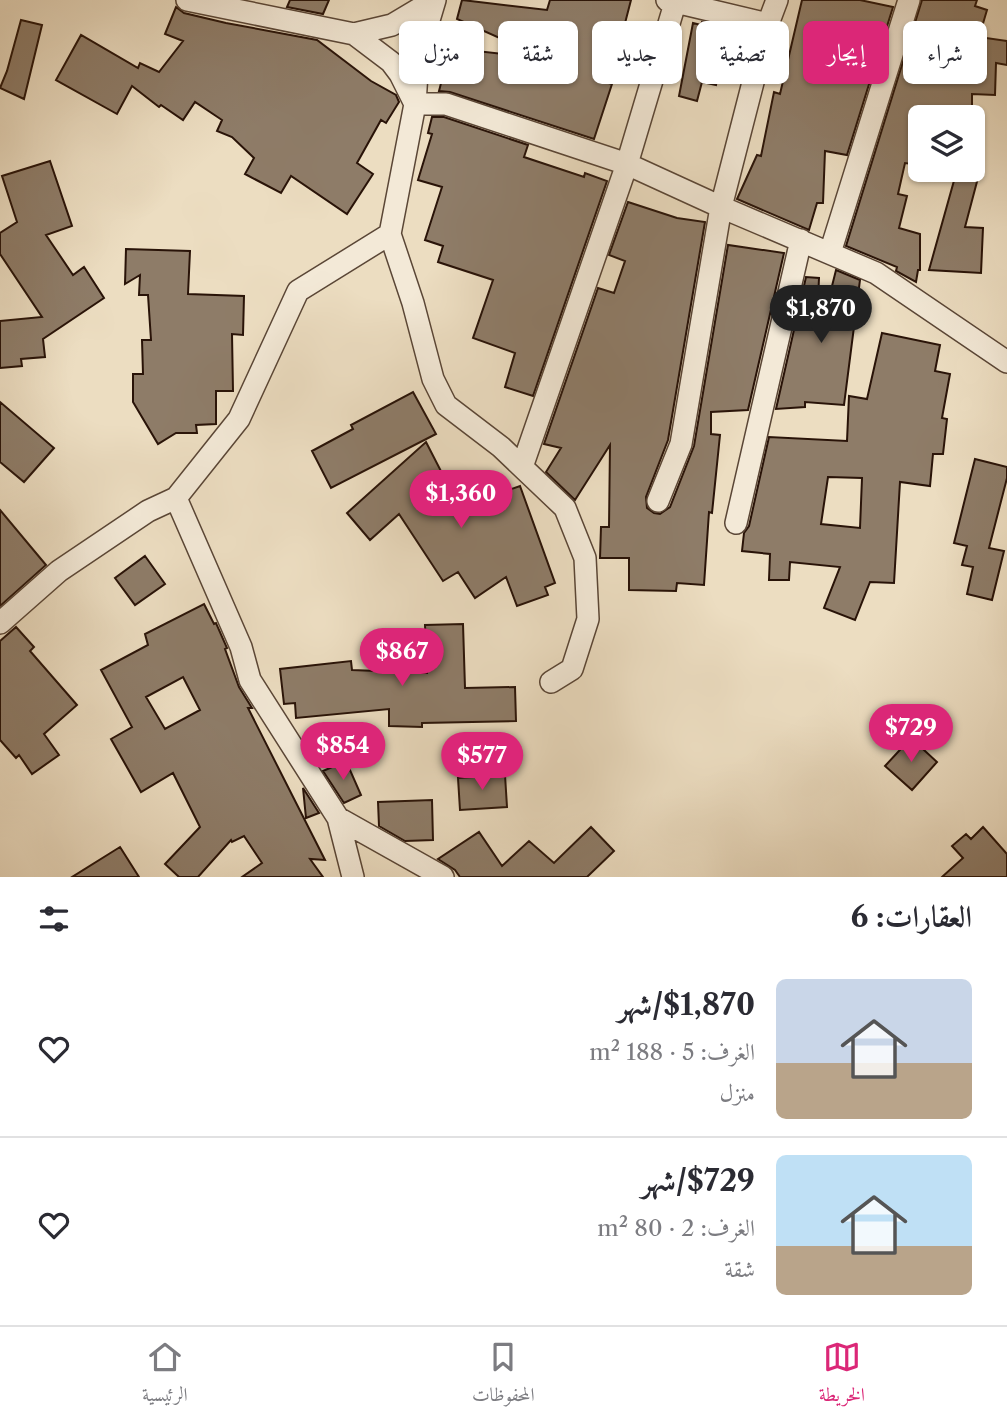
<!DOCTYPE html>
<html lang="ar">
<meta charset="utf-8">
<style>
body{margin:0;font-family:"Libre Caslon Text",Amiri,serif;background:#f7f7f7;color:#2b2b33;direction:rtl;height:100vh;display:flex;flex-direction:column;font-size:26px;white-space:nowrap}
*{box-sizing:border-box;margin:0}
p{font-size:23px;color:#7c7c81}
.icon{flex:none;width:38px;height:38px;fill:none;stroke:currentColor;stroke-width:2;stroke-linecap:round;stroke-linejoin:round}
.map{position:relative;height:877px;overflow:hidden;direction:ltr}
.panel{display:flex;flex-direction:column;background:#fff;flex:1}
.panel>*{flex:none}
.guide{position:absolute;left:21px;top:21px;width:966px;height:63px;direction:rtl;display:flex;gap:14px}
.tools{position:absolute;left:908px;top:105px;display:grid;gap:14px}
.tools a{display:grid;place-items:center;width:77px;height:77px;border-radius:10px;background:#fff;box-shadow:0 2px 5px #0004;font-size:35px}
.price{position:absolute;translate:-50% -60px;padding:0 16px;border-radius:24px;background:#db2777;color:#fff;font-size:23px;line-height:46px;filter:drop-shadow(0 2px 4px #0008)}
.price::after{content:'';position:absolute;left:50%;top:42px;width:21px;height:16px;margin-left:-10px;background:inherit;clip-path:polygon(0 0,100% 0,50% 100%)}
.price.current{background:#222;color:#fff}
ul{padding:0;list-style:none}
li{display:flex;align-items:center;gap:21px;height:175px;padding:0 35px}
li+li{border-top:2px solid #e1e1e2}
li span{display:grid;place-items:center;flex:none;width:196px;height:140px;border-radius:10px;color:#555}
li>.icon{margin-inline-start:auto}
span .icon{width:84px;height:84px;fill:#fffc;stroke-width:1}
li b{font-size:30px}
h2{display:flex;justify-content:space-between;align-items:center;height:84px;padding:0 35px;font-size:30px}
.pill{padding:0 24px;border-radius:10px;background:#fff;box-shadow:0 2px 5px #0004;font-size:24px;line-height:63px}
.pill.current{background:#db2777;color:#fff}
.tab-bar{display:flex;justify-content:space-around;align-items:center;height:98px;border-top:2px solid #e1e1e2;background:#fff;font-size:19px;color:#7c7c81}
.tab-bar a{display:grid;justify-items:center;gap:4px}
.tab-bar .current{color:#db2777}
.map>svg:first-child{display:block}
.building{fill:#8e7c68;stroke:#291308;stroke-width:2;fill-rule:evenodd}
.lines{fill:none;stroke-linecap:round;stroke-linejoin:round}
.street-casing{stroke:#5a4636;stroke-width:24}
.street{stroke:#f3e9d7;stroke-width:21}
</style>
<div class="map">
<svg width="1007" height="877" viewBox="0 0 1007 877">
<rect width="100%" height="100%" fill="#ecddc1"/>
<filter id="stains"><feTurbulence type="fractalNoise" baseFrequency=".00286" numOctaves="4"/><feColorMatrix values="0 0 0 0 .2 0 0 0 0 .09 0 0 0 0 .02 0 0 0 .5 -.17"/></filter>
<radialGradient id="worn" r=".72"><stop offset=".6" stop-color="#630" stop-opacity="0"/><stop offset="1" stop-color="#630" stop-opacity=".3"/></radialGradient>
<!-- building -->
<path class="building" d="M290 0H329L323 14 287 7Z
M462 0 547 10 550 0H631L623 31 615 30 605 82 612 84 594 139 450 92 439 91 450 48 547 59 457 19Z
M802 0H860L893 7 847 155 825 151 823 203H817L809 230 737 199 757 155 761 156 774 92 780 94Z
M922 0H977L975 6 987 10 979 37 1007 41V65L996 63 995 95 972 94V107L953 106 952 116 920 117V165L905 163 898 194 907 196 899 228 920 234V270H918L916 282 896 271 897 267 846 246Z
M176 7 184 13 226 23 317 40 371 81 396 95 399 102 386 123 381 120 357 163 373 174 347 214 291 176 281 193 245 174 254 158 232 137 217 131 222 120 195 102 183 120 161 105 159 107 132 86 117 114 56 80 81 35 138 68 140 63 159 72 183 41 165 34Z
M21 20 42 25 24 99 0 88 7 71Z
M702 22 727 28 716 85 702 82 697 101 679 96 693 23 701 25Z
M432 117H444L528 145 524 157 584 177 585 173 607 181 533 396 505 387 515 353 473 338 493 280 438 262 443 246 425 240 442 187 418 180 432 134 428 133Z
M50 161 72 226 46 235 73 275 84 267 104 298 43 339 45 357 21 359 22 366 0 368V321L42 317 0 254V233L17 222 2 176Z
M957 170 979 174 965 227 983 228 981 273 929 270Z
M628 202 677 218 705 222 668 440 646 497 647 508 654 513 660 514 670 507 694 446 728 245 784 253 748 410 711 412V434L720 435 712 513 709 512 704 585 677 583 676 591 629 590V558H600L601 527H609L610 445 575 500 546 472 561 448 544 444 598 288 614 293 625 261 609 255Z
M126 249 190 251 188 294 244 296 243 335 232 334 233 391H216V424L196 425 197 433H176L158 444 133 402V374H143L142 340H151L148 295H139L140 275 125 284Z
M836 270 860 280 844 405 805 402V407L776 409 806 277 819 278 818 300 828 302Z
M882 333 940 345 935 371 950 374 942 418 947 419 943 454H933L930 486 900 482 894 583 870 582 855 620 824 608 840 567 790 562 789 580H769L770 554 742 551 744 533 749 526 769 437 847 441 849 396 867 399ZM828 477 862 478 860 528 821 524Z
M413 392 436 434 331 488 312 451 353 429 351 425Z
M0 402 54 448 24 482 0 462Z
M426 442 444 477 438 480 455 509 520 486 555 583 545 587 548 595 517 606 506 577 475 598 458 572 443 581 399 514 370 540 347 513Z
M975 459 1007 467V478L989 548 1004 551 992 600 967 594 973 567 962 565 967 546 954 543Z
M0 510 46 565 0 606Z
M145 556 165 584 135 605 115 578Z
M204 604 214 624 216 623 227 648 225 649 239 687 252 708H248L325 860 310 859 323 877H242L262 863 244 836 232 842 231 840 198 877H179L165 864 200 827 173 773 141 792 111 739 132 727 101 670 148 645 145 634ZM183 677 200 710 165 729 146 697Z
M463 624 465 688 515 687 516 721 422 723V727L389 726V709L296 718 295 703 284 704 280 669 351 661 352 670 427 673 425 625Z
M16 627 34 647 30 651 77 705 44 734 59 755 32 774 19 755 16 758 0 740V641Z
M911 738 937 762 912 790 885 766Z
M346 761 361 795 344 803 323 771Z
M505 775 507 807 460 810 458 778Z
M303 788 319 813 306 818Z
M432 800 433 840 405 841 379 826 378 802Z
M591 827 614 851 587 877H460L455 870 438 859 479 832 502 866 529 841 554 863Z
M983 827 1007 854V877H942L963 858 952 846 966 834 971 839Z
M120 847 139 877H72Z"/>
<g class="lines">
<!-- street casing -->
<g class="street-casing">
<path id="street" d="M187 0 354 34 391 62 400 74 415 104H446L627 164 721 207 876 273 1007 362
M435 0 418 57 415 104 390 234 413 303 433 379 446 405 501 447 565 508 585 558 588 619 572 669 551 682
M667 0 768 24
M354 34 392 25 434 0
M830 253 909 0
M522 467 627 164 676 0
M176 498 241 647 250 680 338 818 353 877
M658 501 681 444 721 207 768 24 777 0
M736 523 801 240
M0 623 59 571 148 511 176 498 239 419 298 291 390 234
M338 818 443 877"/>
</g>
<!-- street -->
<use href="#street" class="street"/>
</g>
<rect width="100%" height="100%" filter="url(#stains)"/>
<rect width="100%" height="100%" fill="url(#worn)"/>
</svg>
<div class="tools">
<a><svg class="icon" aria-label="layers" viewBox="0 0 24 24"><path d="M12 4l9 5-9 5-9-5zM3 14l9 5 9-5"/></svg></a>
</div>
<b class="price current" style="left:821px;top:345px">$1,870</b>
<b class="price" style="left:461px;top:530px">$1,360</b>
<b class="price" style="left:402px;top:688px">$867</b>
<b class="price" style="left:911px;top:764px">$729</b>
<b class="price" style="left:343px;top:782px">$854</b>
<b class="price" style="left:482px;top:792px">$577</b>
<div class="guide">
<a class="pill">شراء</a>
<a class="pill current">إيجار</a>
<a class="pill">تصفية</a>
<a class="pill">جديد</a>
<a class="pill">شقة</a>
<a class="pill">منزل</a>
</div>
</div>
<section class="panel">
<h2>العقارات: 6<svg class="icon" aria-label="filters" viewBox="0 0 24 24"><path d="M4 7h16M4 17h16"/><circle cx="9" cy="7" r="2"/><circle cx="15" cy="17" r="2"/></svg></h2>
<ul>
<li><span style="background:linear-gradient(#c9d6e8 60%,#b9a48a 0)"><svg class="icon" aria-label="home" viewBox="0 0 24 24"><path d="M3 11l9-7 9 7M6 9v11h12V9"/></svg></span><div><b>$1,870/شهر</b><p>الغرف: 5 · 188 m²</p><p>منزل</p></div><svg class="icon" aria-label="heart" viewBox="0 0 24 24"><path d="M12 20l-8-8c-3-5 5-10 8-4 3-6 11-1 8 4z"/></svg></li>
<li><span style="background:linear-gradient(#bfe0f5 65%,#b9a48a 0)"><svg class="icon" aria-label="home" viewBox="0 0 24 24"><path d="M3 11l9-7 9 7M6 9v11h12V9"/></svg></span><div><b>$729/شهر</b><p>الغرف: 2 · 80 m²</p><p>شقة</p></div><svg class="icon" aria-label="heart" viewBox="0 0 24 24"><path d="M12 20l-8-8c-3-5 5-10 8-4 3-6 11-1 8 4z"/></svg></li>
</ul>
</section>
<nav class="tab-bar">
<a class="current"><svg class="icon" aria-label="map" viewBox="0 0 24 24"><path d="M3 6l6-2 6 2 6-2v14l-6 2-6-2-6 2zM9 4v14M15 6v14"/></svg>الخريطة</a>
<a><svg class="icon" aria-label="saved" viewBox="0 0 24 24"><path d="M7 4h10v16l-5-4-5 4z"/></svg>المحفوظات</a>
<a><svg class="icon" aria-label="home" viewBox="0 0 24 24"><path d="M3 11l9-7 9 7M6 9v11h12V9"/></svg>الرئيسية</a>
</nav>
